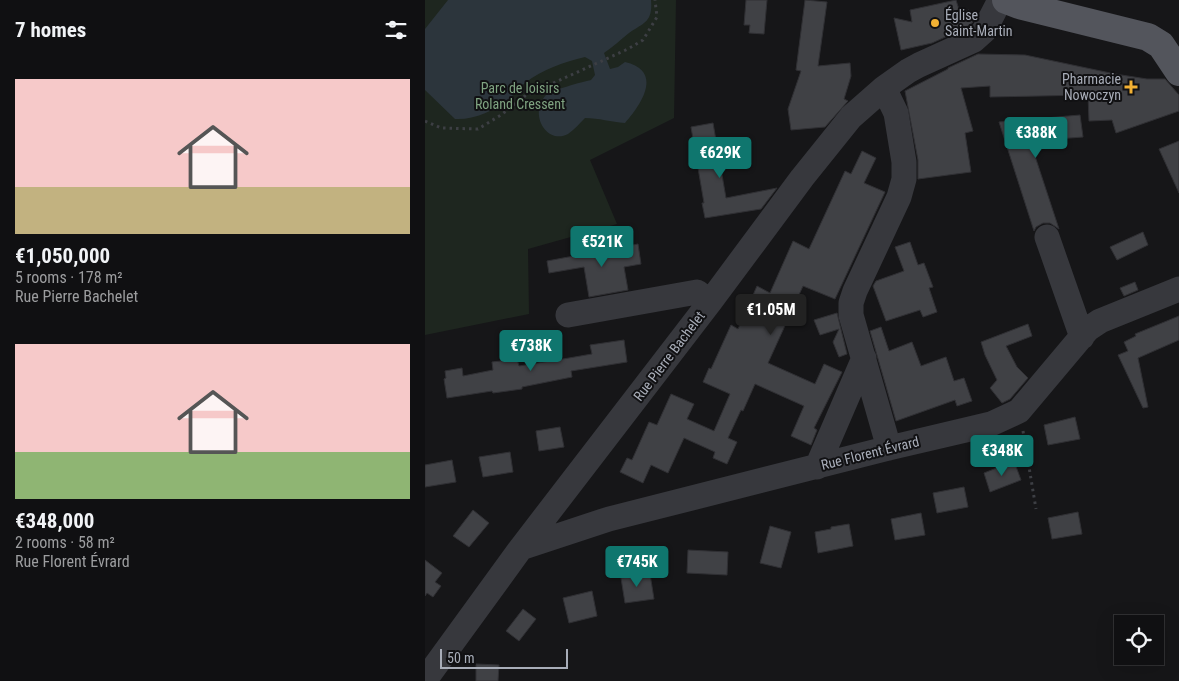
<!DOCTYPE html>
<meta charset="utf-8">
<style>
body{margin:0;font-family:"Roboto Condensed",sans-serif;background:#1e1e20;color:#f1f3f6;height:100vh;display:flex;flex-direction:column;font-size:19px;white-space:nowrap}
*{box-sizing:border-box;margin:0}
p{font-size:16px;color:#9c9d9f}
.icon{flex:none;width:28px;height:28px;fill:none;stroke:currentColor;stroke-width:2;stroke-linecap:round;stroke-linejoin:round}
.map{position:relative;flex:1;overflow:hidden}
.sheet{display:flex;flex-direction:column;background:#101012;width:425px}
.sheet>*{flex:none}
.fabs{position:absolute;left:689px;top:615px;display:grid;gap:10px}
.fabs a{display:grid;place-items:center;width:50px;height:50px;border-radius:0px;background:#101012;box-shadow:0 5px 20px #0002,0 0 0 1px #303032;font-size:25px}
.scale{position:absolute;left:15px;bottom:12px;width:128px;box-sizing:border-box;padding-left:5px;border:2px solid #a8adb8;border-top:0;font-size:14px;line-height:18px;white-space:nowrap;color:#a8adb8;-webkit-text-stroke:4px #111113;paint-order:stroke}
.price{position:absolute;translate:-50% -42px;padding:0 11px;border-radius:5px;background:#0f766e;color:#fff;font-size:16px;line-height:32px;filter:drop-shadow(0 1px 2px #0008)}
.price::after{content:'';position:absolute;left:50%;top:30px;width:15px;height:11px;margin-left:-8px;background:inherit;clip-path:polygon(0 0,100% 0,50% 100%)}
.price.on{background:#222;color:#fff}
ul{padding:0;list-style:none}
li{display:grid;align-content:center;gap:10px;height:265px;padding:0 15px}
li span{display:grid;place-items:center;height:155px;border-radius:0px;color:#555}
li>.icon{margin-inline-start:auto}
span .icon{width:90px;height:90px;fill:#fffc;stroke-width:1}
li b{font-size:21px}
h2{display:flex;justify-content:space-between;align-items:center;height:60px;padding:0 15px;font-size:21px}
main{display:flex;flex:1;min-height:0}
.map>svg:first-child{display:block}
.green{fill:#1e261f}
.water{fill:#2c353c}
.building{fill:#404145;stroke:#303034}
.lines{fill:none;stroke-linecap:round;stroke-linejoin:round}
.path{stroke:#3d3f44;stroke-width:3;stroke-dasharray:2.5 4;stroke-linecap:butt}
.minor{stroke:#37383d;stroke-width:25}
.major{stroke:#53555c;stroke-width:28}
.poi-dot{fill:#f2b134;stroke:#111113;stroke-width:2}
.labels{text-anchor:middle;stroke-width:4;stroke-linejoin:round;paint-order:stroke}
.poi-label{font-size:14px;fill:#a8adb8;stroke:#111113;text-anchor:start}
.park-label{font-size:14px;fill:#7fa381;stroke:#111113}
.street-label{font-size:14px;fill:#a8adb8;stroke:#111113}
</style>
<main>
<section class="sheet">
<h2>7 homes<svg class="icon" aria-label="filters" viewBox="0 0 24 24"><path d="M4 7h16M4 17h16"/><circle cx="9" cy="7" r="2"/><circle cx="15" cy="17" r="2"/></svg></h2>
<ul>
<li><span style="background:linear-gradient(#f6c9c9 70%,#c2b280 0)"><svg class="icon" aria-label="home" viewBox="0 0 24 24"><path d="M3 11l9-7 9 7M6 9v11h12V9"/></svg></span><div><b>€1,050,000</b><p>5 rooms · 178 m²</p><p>Rue Pierre Bachelet</p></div></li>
<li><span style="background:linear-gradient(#f6c9c9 70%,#8fb573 0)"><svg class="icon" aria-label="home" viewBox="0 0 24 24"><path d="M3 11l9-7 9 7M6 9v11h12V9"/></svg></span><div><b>€348,000</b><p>2 rooms · 58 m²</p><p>Rue Florent Évrard</p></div></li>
</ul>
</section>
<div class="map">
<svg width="754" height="681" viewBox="0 0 754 681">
<rect width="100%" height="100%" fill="#161618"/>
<!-- green -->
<path class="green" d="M0 0H251L249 118 165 160 192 224 103 249 104 314 0 335Z"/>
<!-- water -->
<path class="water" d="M23 0H226C228 22 219 23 204 33 195 40 188 47 179 53L185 69 193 67 200 62C239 71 216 105 200 123 186 122 174 118 160 118 155 123 149 130 143 134 122 145 103 114 121 95 127 90 157 82 166 80L170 75 167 61 160 57C139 62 118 69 100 83 94 87 90 94 84 99 69 111 49 120 30 119L0 90V29Z"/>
<!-- building -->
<path class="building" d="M321 0H342L339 34 324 33 325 25H319Z
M380 0 402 2 393 66 425 63 426 76 419 99 423 101 400 127 366 130 363 109 376 71 371 70Z
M531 0 535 13 544 10 548 22 543 26 538 27V29L507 43 476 50 469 18 487 22 485 10Z
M553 54 600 55 690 74 722 79H740L754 95V111L691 133 687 120 664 121 663 95 565 97V86L536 88 548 131 540 133 546 172 493 179V160L480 91 523 69V68Z
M655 115 658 137 605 141 634 229 625 223H618L611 227 609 231 574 122Z
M288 123 301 198 352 188 336 209 280 218 277 203H279L266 127Z
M754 141V193L734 149Z
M437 151 451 158 439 183 460 192 410 299 378 286 343 363 390 384 399 364 417 372 389 428 392 430 386 445 366 436 379 406 330 384 318 411 316 410 303 438 312 442 302 464 288 458 290 452 259 438 243 473 226 465 218 483 195 472 202 458 207 460 224 422 232 425 246 394 269 404 262 419 289 431 305 394 278 382 284 368 286 369 306 325 313 329 332 286 345 293 368 241 384 249 420 171 426 174Z
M718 232 723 245 692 260 685 247Z
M485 242 493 265 499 263 508 287 504 288 512 312 498 317 495 310 461 321 448 286 451 281 479 271 470 247Z
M213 244 216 264 199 267 203 290 164 297 159 267 124 273 122 261Z
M710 282 713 290 699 296 695 288Z
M412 313 422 354 414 357 408 342 414 329 395 335 389 320Z
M754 316V340L713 358 723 407 718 408 693 355 703 351 699 342 711 336 710 334Z
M603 324 607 336 581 346 592 367 603 378 585 399 577 403 565 388 572 380 560 355 556 342Z
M456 327 464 351 487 342 496 366 521 357 529 381 539 378 547 401 532 406 530 400 471 421 445 331Z
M199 340 202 362 146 371 147 377 97 387V389L68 393 67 391 22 398 19 379 21 378 20 371 37 368 38 376 68 370 67 362 92 359 94 366 144 358 167 354 165 345Z
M650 417 655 439 623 445 619 425Z
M135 427 139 447 114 451 111 431Z
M85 452 88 472 58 477 54 457Z
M27 460 31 482 0 487V465Z
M589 461 596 480 565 492 559 473Z
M539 487 543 507 512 513 508 493Z
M48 510 64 523 44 547 28 536Z
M653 512 657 534 627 539 623 518Z
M496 513 500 535 470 540 466 519Z
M424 524 428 546 393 553 390 532 406 529V527Z
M345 526 366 532 356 568 335 563Z
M263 550 303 552 302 575 262 573Z
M0 560 17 573 10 582 16 586 8 597 2 593 0 596Z
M225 574 229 599 200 603 196 578Z
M167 591 172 616 144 623 138 598Z
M98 609 111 619 94 641 81 631Z
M51 664 74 665 73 681H51Z"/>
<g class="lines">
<!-- path -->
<path class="path" d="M0 121 16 128 53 129 76 115 100 96 203 49 218 40 232 17 230 0
M598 431 611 509"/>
<!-- minor -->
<path class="minor" d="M459 88 471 113 479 162V179L474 197 430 291 426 303V315L464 448
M622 237 657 337
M143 315 272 292 285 302
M392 467 439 358
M96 548 184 519 464 448 566 424 594 411 663 329 675 321 754 289
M0 680 96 548 285 302 377 178 426 117 459 88 483 71 494 65 549 40 559 31 575 0"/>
<!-- major -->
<path class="major" d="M581 0 594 5 723 37 736 45 754 72"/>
</g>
<!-- markers -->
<g class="poi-dot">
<circle cx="510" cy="23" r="5"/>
<path d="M703.5 79.5h5v5h5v5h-5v5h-5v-5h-5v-5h5z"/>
</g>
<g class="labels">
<!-- poi labels -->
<g class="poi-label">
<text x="520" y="20">Église<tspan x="520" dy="16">Saint-Martin</tspan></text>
<text x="696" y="84" text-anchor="end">Pharmacie<tspan x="696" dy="16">Nowoczyn</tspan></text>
</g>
<!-- park labels -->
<g class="park-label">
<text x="95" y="93">Parc de loisirs<tspan x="95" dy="16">Roland Cressent</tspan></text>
</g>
<!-- street labels -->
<g class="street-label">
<text transform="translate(244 356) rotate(-53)" y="5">Rue Pierre Bachelet</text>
<text transform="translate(445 453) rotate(-14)" y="5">Rue Florent Évrard</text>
</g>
</g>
</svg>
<div class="fabs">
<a><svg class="icon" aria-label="locate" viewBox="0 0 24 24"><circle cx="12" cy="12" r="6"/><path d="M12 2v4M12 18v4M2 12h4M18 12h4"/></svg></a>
</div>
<div class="scale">50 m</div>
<b class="price" style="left:611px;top:159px">€388K</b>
<b class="price" style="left:295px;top:179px">€629K</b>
<b class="price" style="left:177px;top:268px">€521K</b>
<b class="price on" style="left:346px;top:336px">€1.05M</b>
<b class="price" style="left:106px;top:372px">€738K</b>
<b class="price" style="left:577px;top:477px">€348K</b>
<b class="price" style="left:212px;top:588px">€745K</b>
</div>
</main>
